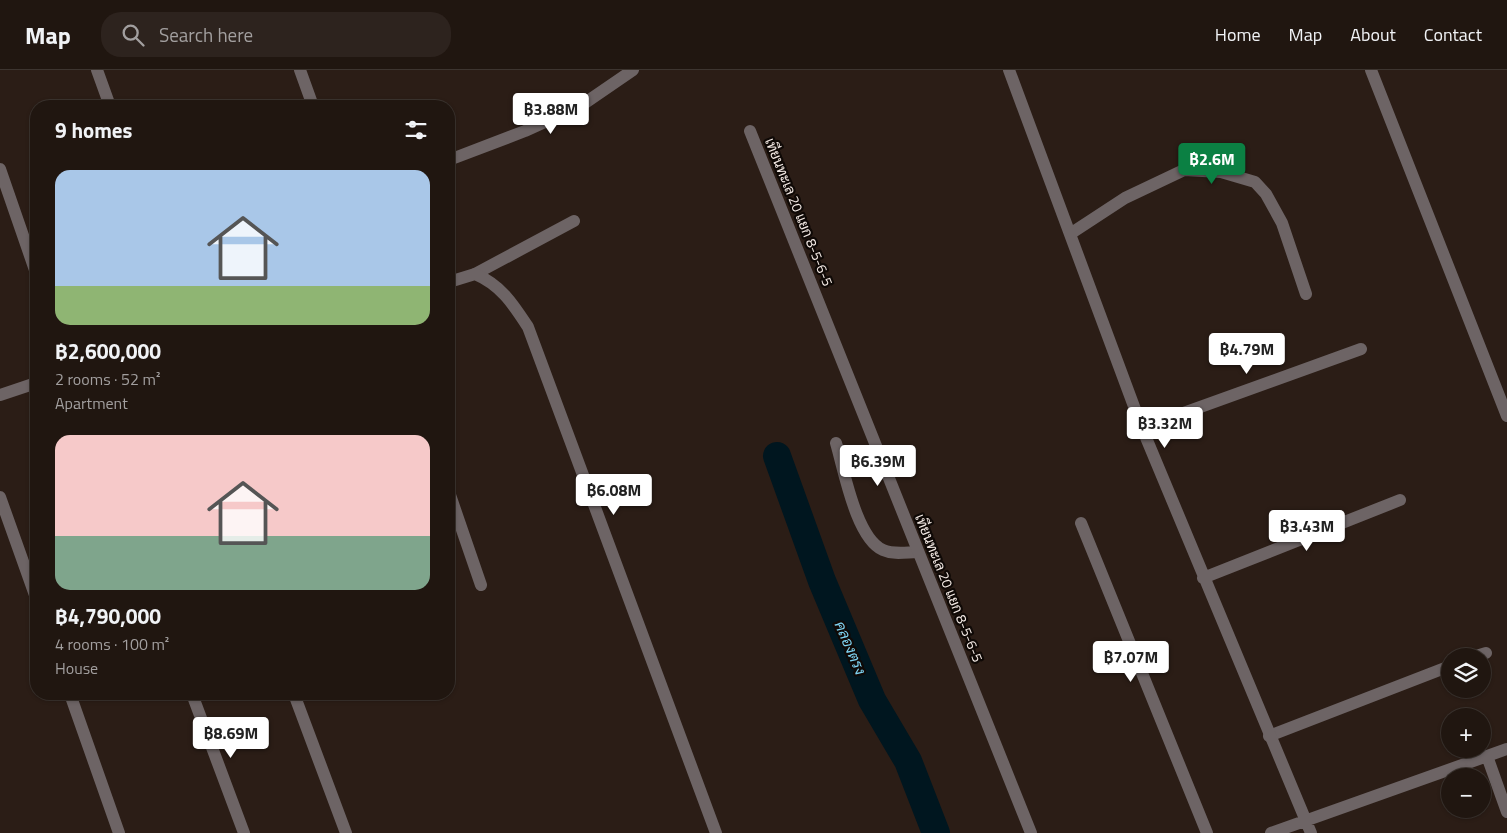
<!DOCTYPE html>
<meta charset="utf-8">
<style>
body{margin:0;font-family:"Titillium Web",Sarabun,sans-serif;background:#2d231e;color:#f1f3f6;height:100vh;display:flex;flex-direction:column;font-size:19px;white-space:nowrap}
*{box-sizing:border-box;margin:0}
p{font-size:16px;color:#a29f9f}
.icon{flex:none;width:28px;height:28px;fill:none;stroke:currentColor;stroke-width:2;stroke-linecap:round;stroke-linejoin:round}
.map{position:relative;flex:1;overflow:hidden}
.panel{position:absolute;left:30px;top:30px;width:425px;height:600px;display:flex;flex-direction:column;background:#201610;border-radius:20px;box-shadow:0 1px 4px #0004,0 0 0 1px #3d3530}
.panel>*{flex:none}
.controls{position:absolute;left:1441px;top:578px;display:grid;gap:10px}
.controls a{display:grid;place-items:center;width:50px;height:50px;border-radius:50%;background:#201610;box-shadow:0 1px 4px #0004,0 0 0 1px #3d3530;font-size:25px}
.price{position:absolute;translate:-50% -42px;padding:0 11px;border-radius:5px;background:#fff;color:#222;font-size:16px;line-height:32px;filter:drop-shadow(0 1px 2px #0008)}
.price::after{content:'';position:absolute;left:50%;top:30px;width:15px;height:11px;margin-left:-8px;background:inherit;clip-path:polygon(0 0,100% 0,50% 100%)}
.price.active{background:#0b8043;color:#fff}
ul{padding:0;list-style:none}
li{display:grid;align-content:center;gap:10px;height:265px;padding:0 25px}
li span{display:grid;place-items:center;height:155px;border-radius:15px;color:#555}
li>.icon{margin-inline-start:auto}
span .icon{width:90px;height:90px;fill:#fffc;stroke-width:1}
li b{font-size:21px}
h2{display:flex;justify-content:space-between;align-items:center;height:60px;padding:0 25px;font-size:21px}
header{display:flex;align-items:center;gap:30px;box-sizing:border-box;height:70px;padding:0 25px;background:#201610;border-bottom:1px solid #3d3530}
header strong{font-size:24px}
nav{display:flex;gap:28px;margin-inline-start:auto;font-size:18px}
.search{width:350px;height:45px;background:#2d231e;display:flex;align-items:center;gap:12px;box-sizing:border-box;padding:0 18px;border-radius:20px;color:#a29f9f;font-size:19px}
.map>svg:first-child{display:block}
.lines{fill:none;stroke-linecap:round;stroke-linejoin:round}
.canal{stroke:#00161f;stroke-width:28}
.service{stroke:#6d6465;stroke-width:12}
.minor{stroke:#6d6465;stroke-width:12}
.labels{text-anchor:middle;stroke-width:4.5;stroke-linejoin:round;paint-order:stroke}
.street-label{font-size:14px;fill:#f5ebe6;stroke:#0f0906}
.water-label{font-size:15px;font-style:italic;fill:#7ed2f1;stroke:#0f0906}
</style>
<header>
<strong>Map</strong>
<div class="search"><svg class="icon" aria-label="search" viewBox="0 0 24 24"><circle cx="10" cy="10" r="6"/><path d="M15 15l6 6"/></svg>Search here</div>
<nav><a>Home</a><a>Map</a><a>About</a><a>Contact</a></nav>
</header>
<div class="map">
<svg width="1507" height="763" viewBox="0 0 1507 763">
<rect width="100%" height="100%" fill="#2b1d16"/>
<g class="lines">
<!-- canal -->
<path class="canal" d="M777 386 822 511 872 630 908 691 936 763"/>
<!-- service -->
<path class="service" d="M475 204 574 151
M836 373C844 400 856 468 883 480 894 485 907 482 918 482
M0 427 36 528
M1476 586 1486 583
M70 624 119 763
M1269 666 1450 596"/>
<!-- minor -->
<path class="minor" d="M97 0 110 36
M300 0 313 36
M1009 0 1142 358 1311 763
M1371 0 1507 346
M750 61 1031 763
M449 90 525 61 582 35 633 0
M0 99 36 203
M1070 164 1125 128 1184 100 1221 102 1255 112 1266 124 1282 153 1306 224
M449 212 475 204C501 215 513 234 528 257L716 763
M0 325 36 313
M1142 358 1361 279
M449 422 481 515
M1081 453 1207 763
M1203 508 1400 430
M192 624 244 763
M294 624 346 763
M1487 686 1507 742
M1271 763 1507 679"/>
</g>
<g class="labels">
<!-- street labels -->
<g class="street-label">
<text transform="translate(799 142) rotate(68)" y="5">เทียนทะเล 20 แยก 8-5-6-5</text>
<text transform="translate(949 518) rotate(68)" y="5">เทียนทะเล 20 แยก 8-5-6-5</text>
</g>
<!-- water labels -->
<g class="water-label">
<text transform="translate(850 578) rotate(67)" y="5">คลองตรง</text>
</g>
</g>
</svg>
<div class="controls">
<a><svg class="icon" aria-label="layers" viewBox="0 0 24 24"><path d="M12 4l9 5-9 5-9-5zM3 14l9 5 9-5"/></svg></a>
<a>+</a>
<a>−</a>
</div>
<b class="price" style="left:551px;top:65px">฿3.88M</b>
<b class="price active" style="left:1212px;top:115px">฿2.6M</b>
<b class="price" style="left:1247px;top:305px">฿4.79M</b>
<b class="price" style="left:1165px;top:379px">฿3.32M</b>
<b class="price" style="left:878px;top:417px">฿6.39M</b>
<b class="price" style="left:614px;top:446px">฿6.08M</b>
<b class="price" style="left:1307px;top:482px">฿3.43M</b>
<b class="price" style="left:1131px;top:613px">฿7.07M</b>
<b class="price" style="left:231px;top:689px">฿8.69M</b>
<section class="panel">
<h2>9 homes<svg class="icon" aria-label="filters" viewBox="0 0 24 24"><path d="M4 7h16M4 17h16"/><circle cx="9" cy="7" r="2"/><circle cx="15" cy="17" r="2"/></svg></h2>
<ul>
<li><span style="background:linear-gradient(#a9c7e8 75%,#8fb573 0)"><svg class="icon" aria-label="home" viewBox="0 0 24 24"><path d="M3 11l9-7 9 7M6 9v11h12V9"/></svg></span><div><b>฿2,600,000</b><p>2 rooms · 52 m²</p><p>Apartment</p></div></li>
<li><span style="background:linear-gradient(#f6c9c9 65%,#7fa58c 0)"><svg class="icon" aria-label="home" viewBox="0 0 24 24"><path d="M3 11l9-7 9 7M6 9v11h12V9"/></svg></span><div><b>฿4,790,000</b><p>4 rooms · 100 m²</p><p>House</p></div></li>
</ul>
</section>
</div>
